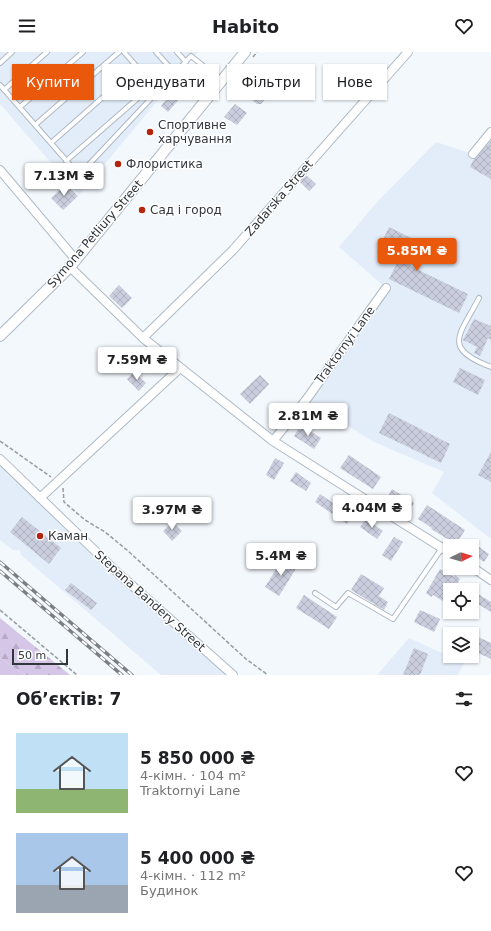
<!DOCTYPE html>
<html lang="uk">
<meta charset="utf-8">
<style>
body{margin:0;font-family:"DejaVu Sans",sans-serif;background:#f2f2f2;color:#202124;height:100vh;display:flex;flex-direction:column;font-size:15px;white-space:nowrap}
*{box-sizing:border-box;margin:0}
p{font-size:13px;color:#757577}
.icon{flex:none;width:22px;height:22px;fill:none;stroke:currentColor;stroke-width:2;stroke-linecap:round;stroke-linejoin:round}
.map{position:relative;height:623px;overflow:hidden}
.details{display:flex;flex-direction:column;background:#fff;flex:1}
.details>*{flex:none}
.banner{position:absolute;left:12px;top:12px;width:467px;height:36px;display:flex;gap:8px}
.needle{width:26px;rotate:85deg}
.tools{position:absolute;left:443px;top:487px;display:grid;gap:8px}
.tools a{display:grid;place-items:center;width:36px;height:36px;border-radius:0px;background:#fff;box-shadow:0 1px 3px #0004;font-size:20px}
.scale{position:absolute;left:12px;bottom:10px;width:56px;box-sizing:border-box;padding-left:4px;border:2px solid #32373c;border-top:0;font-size:11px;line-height:14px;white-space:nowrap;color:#32373c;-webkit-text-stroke:3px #fff;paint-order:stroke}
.price{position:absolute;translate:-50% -34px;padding:0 9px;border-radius:4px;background:#fff;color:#222;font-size:13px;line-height:26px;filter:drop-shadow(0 1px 2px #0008)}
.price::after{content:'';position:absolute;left:50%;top:24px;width:12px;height:9px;margin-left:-6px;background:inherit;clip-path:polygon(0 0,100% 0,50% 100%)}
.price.on{background:#ea580c;color:#fff}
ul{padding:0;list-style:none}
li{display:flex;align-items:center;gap:12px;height:100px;padding:0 16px}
li span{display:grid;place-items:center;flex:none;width:112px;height:80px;border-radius:0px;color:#555}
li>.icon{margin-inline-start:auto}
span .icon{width:48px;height:48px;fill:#fffc;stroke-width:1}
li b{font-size:17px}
h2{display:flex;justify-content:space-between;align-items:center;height:48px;padding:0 16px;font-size:17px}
.pill{padding:0 14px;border-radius:0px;background:#fff;box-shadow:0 1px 3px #0004;font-size:14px;line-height:36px}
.pill.on{background:#ea580c;color:#fff}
header{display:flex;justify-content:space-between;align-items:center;height:52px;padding:0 16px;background:#fff;font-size:18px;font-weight:700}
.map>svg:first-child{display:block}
.built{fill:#e2edf9}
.grass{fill:#d5c5e7}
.forest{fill:url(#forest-firs)}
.building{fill:url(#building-cross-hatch)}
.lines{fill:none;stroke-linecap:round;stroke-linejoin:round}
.service-casing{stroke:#adb9c6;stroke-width:6}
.minor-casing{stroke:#adb9c6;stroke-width:10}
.tertiary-casing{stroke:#adb9c6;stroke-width:12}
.path{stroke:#979ca1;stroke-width:1.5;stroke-dasharray:4 2;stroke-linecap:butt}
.service{stroke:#fff;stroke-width:4}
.minor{stroke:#fff;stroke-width:8}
.tertiary{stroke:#fff;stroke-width:10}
.rail-casing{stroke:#7a7f84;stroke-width:3.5}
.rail{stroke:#fff;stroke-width:2;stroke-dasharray:6;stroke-linecap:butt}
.poi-dot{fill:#b2250e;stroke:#fff;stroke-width:1.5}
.labels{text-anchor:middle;stroke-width:3;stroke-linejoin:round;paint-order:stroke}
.poi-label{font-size:12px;fill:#32373c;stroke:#fff;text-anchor:start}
.street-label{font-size:12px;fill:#32373c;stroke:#fff}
</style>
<header><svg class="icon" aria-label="menu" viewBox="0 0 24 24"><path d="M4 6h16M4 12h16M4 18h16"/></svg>Habito<svg class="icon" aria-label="heart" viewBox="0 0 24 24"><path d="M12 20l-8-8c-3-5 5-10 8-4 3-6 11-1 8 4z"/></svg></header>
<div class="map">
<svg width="491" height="623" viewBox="0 0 491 623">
<defs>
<pattern id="forest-firs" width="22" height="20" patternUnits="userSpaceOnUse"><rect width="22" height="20" fill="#d5c5e7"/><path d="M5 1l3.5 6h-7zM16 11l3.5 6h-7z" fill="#b7aac7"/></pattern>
<pattern id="building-cross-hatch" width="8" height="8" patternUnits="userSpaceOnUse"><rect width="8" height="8" fill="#cacddd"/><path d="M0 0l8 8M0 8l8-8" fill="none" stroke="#aeb1bf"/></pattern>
</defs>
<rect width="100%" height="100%" fill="#f3f8fd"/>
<!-- built -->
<path class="built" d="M0 0H198L79 143 0 52Z
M491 80V487L432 441 444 420 374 390 306 348 386 236 339 195 378 149 436 90 473 102Z
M0 407 233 623H161L21 503 20 498H13L0 488Z
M409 586 464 611 458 623H377Z"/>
<!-- grass -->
<path class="grass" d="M0 606 25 623H0Z"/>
<!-- forest -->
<path class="forest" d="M0 566 70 623H25L0 606Z"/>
<!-- building -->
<path class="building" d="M179 31 187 38 168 60 161 54Z
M260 33 263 35 264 34 271 40 261 52H257L252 48 254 45 251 42Z
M235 52 247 61 237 73 224 65Z
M491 89V127L470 115 474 107Z
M306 123 316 132 309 139 300 130Z
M66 132 78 144 63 158 51 146Z
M389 175 421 191 410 214 468 242 459 261 389 227 397 211 377 200Z
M119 233 132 246 122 256 109 244Z
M474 267 491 274V288L488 286 480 304 474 301 477 295 463 288Z
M460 316 485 328 478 343 453 330Z
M134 320 146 331 139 339 127 327Z
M260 323 269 332 250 352 240 342Z
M389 361 450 392 441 411 379 381Z
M301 373 321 386 314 397 294 384Z
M491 400V430L478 423Z
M349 403 381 425 373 437 340 416Z
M275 406 284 411 274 428 266 423Z
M296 420 311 431 306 439 290 429Z
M392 437 414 451 409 460 387 446Z
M320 442 352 464 347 472 315 450Z
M427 453 465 478 456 492 431 477 432 476 418 467Z
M22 465 61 496 49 512 10 480Z
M366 467 383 479 377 487 360 475Z
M173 470 182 479 172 489 163 479Z
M394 485 403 490 391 509 382 503Z
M472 490 489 502 484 510 472 502Z
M283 506 297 515 279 544 265 535Z
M440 517 454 525 455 523 460 527 454 538H450V544L446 551 433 543 431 545 426 541Z
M361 522 384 536 379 544 388 550 384 558 351 538Z
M71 531 97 551 91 558 65 538Z
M478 542 491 550V560L473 549Z
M304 543 337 565 329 577 296 556Z
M420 558 440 567 434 580 414 570Z
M472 582 491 591V607L472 598Z
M414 596 428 602 420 623H403Z"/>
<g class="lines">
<!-- service casing -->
<g class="service-casing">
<path id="service" d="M124 0 158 39
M156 0 175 21
M177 0 186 10
M0 11 12 0
M0 33 79 123 191 4 221 28
M4 38 47 0
M20 55 83 0
M35 73 119 0
M51 91 137 15
M66 109 153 33
M479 246C460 283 441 296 491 315
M315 541 336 555 348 541 393 567 442 496"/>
</g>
<!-- minor casing -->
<g class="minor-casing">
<path id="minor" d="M473 102 491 80
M0 118 76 208
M70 215 143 286 273 389 450 501
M143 286 233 198 408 0
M273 389 306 348 386 236
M0 407 118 521 233 623
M40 446 180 316
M472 515 491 528"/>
</g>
<!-- tertiary casing -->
<g class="tertiary-casing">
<path id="tertiary" d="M0 284 70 215 245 0"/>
</g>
<!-- path -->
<path class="path" d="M253 5 257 0
M0 389 51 425
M63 436 64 450 85 468 105 480 127 498 246 607 268 623
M0 558 77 623"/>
<!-- service -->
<use href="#service" class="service"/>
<!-- minor -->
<use href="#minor" class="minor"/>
<!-- tertiary -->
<use href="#tertiary" class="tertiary"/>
<!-- rail casing -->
<g class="rail-casing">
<path id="rail" d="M0 510 132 623
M0 519 122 623"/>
</g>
<!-- rail -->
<use href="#rail" class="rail"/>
</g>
<!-- markers -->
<g class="poi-dot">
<circle cx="150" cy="80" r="4"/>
<circle cx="118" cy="112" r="4"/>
<circle cx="142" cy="158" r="4"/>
<circle cx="40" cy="484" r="4"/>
</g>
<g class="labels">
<!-- poi labels -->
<g class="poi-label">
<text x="158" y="77">Спортивне<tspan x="158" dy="14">харчування</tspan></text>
<text x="126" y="116">Флористика</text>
<text x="150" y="162">Сад і город</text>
<text x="48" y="488">Каман</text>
</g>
<!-- street labels -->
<g class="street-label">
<text transform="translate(279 146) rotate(-49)" y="4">Zadarska Street</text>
<text transform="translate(95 182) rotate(-49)" y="4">Symona Petliury Street</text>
<text transform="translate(345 293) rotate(-54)" y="4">Traktornyi Lane</text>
<text transform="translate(150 549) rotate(42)" y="4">Stepana Bandery Street</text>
</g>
</g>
</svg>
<div class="tools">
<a><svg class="needle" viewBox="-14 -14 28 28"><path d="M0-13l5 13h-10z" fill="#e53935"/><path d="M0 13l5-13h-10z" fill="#757577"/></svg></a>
<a><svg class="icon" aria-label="locate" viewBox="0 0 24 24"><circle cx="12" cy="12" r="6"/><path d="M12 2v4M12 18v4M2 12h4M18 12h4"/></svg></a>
<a><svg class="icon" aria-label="layers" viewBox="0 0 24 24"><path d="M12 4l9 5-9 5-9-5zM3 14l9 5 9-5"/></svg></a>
</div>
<div class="scale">50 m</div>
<b class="price" style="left:64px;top:145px">7.13M ₴</b>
<b class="price on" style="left:417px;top:220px">5.85M ₴</b>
<b class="price" style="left:137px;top:329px">7.59M ₴</b>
<b class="price" style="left:308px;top:385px">2.81M ₴</b>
<b class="price" style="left:372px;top:477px">4.04M ₴</b>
<b class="price" style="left:172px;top:479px">3.97M ₴</b>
<b class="price" style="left:281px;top:525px">5.4M ₴</b>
<div class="banner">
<a class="pill on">Купити</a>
<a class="pill">Орендувати</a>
<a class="pill">Фільтри</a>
<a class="pill">Нове</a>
</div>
</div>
<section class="details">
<h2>Об’єктів: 7<svg class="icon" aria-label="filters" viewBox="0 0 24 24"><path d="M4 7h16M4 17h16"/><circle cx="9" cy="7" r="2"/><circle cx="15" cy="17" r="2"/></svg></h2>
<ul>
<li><span style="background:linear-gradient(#bfe0f5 70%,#8fb573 0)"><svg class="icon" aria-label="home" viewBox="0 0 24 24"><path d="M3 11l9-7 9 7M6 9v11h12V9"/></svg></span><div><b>5 850 000 ₴</b><p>4-кімн. · 104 m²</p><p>Traktornyi Lane</p></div><svg class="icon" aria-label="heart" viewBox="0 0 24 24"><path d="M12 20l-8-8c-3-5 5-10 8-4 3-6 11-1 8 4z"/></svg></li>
<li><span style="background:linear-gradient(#a9c7e8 65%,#9aa5b1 0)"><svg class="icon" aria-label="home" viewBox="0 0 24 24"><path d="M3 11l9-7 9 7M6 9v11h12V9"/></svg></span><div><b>5 400 000 ₴</b><p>4-кімн. · 112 m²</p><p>Будинок</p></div><svg class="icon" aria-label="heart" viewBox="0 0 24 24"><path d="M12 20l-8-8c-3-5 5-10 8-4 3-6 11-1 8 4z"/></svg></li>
</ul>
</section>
